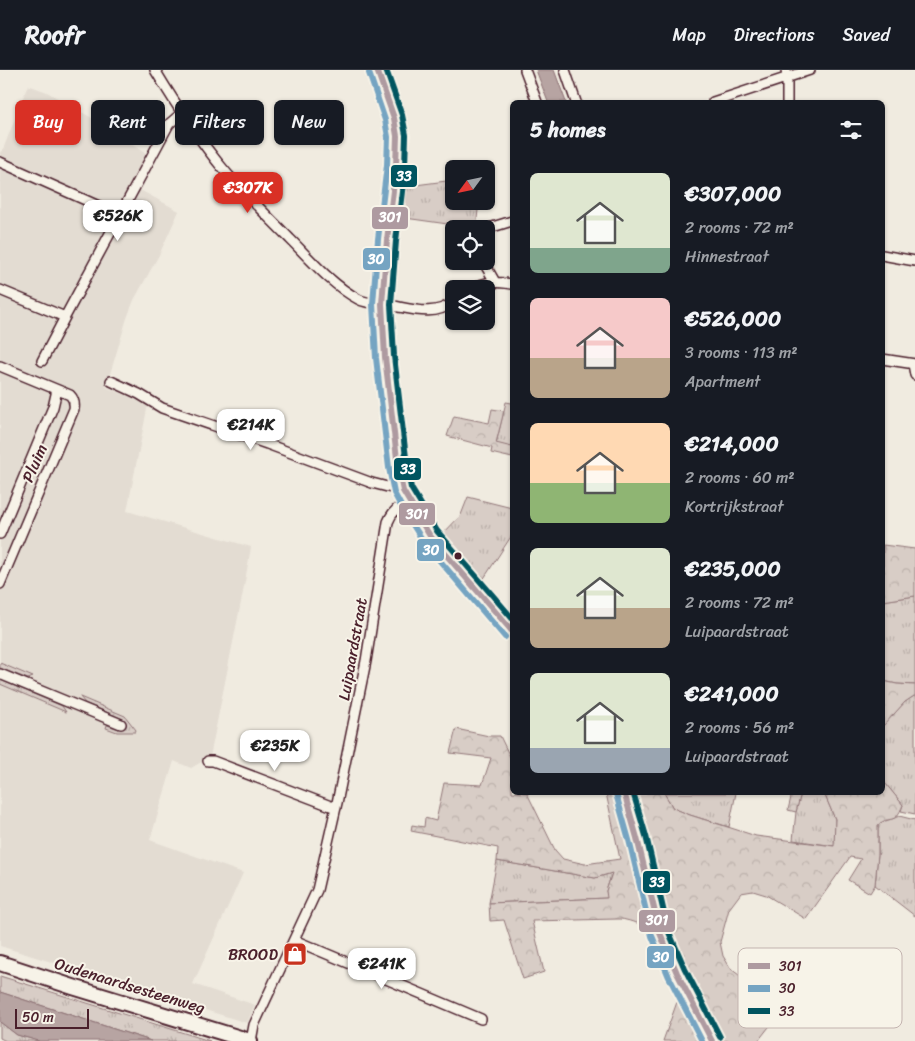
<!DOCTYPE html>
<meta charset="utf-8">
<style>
body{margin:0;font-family:Sriracha,sans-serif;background:#242831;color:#f1f3f6;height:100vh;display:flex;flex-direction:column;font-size:19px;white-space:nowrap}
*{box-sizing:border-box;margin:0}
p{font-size:16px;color:#9ea1a6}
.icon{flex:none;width:28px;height:28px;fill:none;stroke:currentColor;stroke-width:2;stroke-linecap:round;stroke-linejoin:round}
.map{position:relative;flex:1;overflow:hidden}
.drawer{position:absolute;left:510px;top:30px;width:375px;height:695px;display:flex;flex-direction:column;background:#171b24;border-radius:8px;box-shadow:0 1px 4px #0004}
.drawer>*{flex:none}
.hud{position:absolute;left:15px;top:30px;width:420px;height:45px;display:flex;gap:10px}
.needle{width:32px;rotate:237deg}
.tools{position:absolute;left:445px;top:90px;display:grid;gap:10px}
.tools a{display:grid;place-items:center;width:50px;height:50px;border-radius:8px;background:#171b24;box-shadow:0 1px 4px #0004;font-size:25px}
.scale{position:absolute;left:15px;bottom:12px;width:74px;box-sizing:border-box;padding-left:5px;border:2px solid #4a1f2b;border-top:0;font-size:14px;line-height:18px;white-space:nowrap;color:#4a1f2b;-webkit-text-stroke:4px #f7f3e8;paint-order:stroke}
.price{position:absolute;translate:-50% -42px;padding:0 11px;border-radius:10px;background:#fff;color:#222;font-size:16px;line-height:32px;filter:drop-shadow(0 1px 2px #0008)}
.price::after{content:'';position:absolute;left:50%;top:30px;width:15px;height:11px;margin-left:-8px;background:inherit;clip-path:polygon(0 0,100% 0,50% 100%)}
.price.on{background:#d93025;color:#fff}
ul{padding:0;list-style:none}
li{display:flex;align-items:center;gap:15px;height:125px;padding:0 20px}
li span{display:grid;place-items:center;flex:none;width:140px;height:100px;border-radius:8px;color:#555}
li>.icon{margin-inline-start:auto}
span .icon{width:60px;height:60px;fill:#fffc;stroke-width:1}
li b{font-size:21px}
h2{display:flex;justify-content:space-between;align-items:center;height:60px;padding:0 20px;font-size:21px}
.chip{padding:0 18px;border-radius:8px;background:#171b24;box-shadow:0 1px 4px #0004;font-size:18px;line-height:45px}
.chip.on{background:#d93025;color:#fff}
header{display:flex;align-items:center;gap:30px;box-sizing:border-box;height:70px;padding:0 25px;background:#171b24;border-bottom:1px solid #363941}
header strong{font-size:24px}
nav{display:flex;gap:28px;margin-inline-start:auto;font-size:18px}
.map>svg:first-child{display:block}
.built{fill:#e3dcd2}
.grass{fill:url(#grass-tufts);stroke:#917678}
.forest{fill:url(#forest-crowns);stroke:#917678}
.water{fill:#b7a4a2;stroke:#8b6f72}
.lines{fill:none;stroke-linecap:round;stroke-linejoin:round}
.minor-casing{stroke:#4a1f2b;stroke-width:12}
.secondary-casing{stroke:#4a1f2b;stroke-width:16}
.primary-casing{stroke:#4a1f2b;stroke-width:18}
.minor{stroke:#f7f3e8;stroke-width:9}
.secondary{stroke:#f7f3e8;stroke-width:12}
.primary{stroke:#f7f3e8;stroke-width:14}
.bus-1-casing{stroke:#f7f3e8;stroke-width:10}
.bus-2-casing{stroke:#f7f3e8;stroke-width:10}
.bus-3-casing{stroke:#f7f3e8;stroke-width:10}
.bus-1{stroke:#ae9aa0;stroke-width:6}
.bus-2{stroke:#75a4c2;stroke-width:6}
.bus-3{stroke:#005460;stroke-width:6}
.bus-dot{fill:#4a1f2b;stroke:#f7f3e8;stroke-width:2}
.labels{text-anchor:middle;stroke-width:4;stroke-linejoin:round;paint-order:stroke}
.street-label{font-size:16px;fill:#4a1f2b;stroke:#f7f3e8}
.poi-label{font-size:16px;fill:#4a1f2b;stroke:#f7f3e8;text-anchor:end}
.key{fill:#f7f3e8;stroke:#c3b3af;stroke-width:1}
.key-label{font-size:14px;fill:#4a1f2b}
.line-badge{stroke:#f7f3e8;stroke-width:2}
.badge-label{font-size:14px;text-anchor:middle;font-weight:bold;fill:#fff}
</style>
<header>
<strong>Roofr</strong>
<nav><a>Map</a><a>Directions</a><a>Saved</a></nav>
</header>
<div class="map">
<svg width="915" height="971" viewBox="0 0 915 971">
<defs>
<pattern id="grass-tufts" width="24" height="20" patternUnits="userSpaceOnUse" patternTransform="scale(1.25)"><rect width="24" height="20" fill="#d8cdc6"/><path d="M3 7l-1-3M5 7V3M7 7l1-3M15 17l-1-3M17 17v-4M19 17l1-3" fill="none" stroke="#bbb0aa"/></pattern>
<pattern id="forest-crowns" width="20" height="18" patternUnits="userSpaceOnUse" patternTransform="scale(1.25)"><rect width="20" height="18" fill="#d8cdc6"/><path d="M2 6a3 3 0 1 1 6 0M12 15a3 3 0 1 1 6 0" fill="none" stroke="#bbb0aa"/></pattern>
</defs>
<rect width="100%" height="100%" fill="#f0ebe0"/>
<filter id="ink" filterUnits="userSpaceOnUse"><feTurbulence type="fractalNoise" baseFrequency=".02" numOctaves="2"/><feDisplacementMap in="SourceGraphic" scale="10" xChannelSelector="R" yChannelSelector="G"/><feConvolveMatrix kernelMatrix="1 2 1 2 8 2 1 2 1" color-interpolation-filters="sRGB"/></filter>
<g filter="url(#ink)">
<!-- built -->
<path class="built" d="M28 15 47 22 97 51 146 84 156 64 172 42 181 57H173L140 120 179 141 159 185 134 230 127 248 106 317 148 334 127 441 251 477 244 517 210 687 191 698 174 691 150 770 243 803 193 914 255 935 247 953 0 876V82H2Z"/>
<!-- grass -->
<path class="grass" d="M454 110V131H479L476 158 398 147 400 117Z
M506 332 512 333V377L496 374Z
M468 427 512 438V465L479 516 440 467 461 445Z
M915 526V615L897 614 883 611 882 531Z
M0 593 33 607 28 609 0 598Z
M0 610 62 636 66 642 0 614Z
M914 626H915V744L901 741 903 735 885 713 883 708 882 656 905 632Z
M80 627 125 646 136 660 135 662H117L106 658 107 655 119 659 123 649 85 633Z
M664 723H736L729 757 690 745 673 738Z
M801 723H824L835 749V776L793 770 796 742Z
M899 746 915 750V846L875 815 878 784V755C884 750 892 750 899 746Z
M497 791 595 808 612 803 606 821 608 828 489 833Z
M0 906 210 971H151L0 922Z
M0 952 17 965 39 971H6L0 968Z"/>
<!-- forest -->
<path class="forest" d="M492 339 504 341 496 373 512 377V388L491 383 492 378 447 366 454 346 489 353Z
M883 475 915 479V526L883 531Z
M883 611 897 614 915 615V626H914L905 632 883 656Z
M456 659 489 666H500L512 691V722L527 723 555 780 563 789 585 794 620 789 606 723H618C631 764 640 806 647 849 637 856 636 852 626 850 623 849 620 849 617 849L532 851 544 902 523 909 504 850 490 851 489 833 607 828 606 821 612 803 595 808 497 791 498 778 411 761 412 755 424 757 425 748 436 751 444 713 482 715 491 688 450 683Z
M883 708 885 713 903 735C894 757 890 744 878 755V784L875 815 870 823 848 810 861 789 850 787 806 849 766 825 753 821 741 823 729 839 720 872 723 886 731 899 776 933 779 944 758 971H716L661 855 628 723H664L673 738 690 745 756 766 834 776 835 749 824 723 882 722Z
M792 723H801L796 742 788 740Z
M681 928H683L704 971H663L677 932Z"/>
<!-- water -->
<path class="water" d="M536 0H554L566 32H548Z
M0 922 151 971H39L17 965 0 952Z"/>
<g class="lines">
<!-- minor casing -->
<g class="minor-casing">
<path id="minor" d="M155 0C176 35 198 69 224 100 245 125 268 146 290 169 311 190 332 215 358 229 367 234 376 233 384 234 389 235 394 236 399 237 419 241 436 245 454 232
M525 0 537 32
M565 0 576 32
M786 0 787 8V32
M713 32 810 0
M0 92 119 145
M486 159 512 151
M882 185 915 191
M483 191 495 212
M473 219C485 210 498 212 512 214
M0 220 65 247
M882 289 915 294
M42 291 65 247 169 54 182 43
M913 294 915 305
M0 296 70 325C74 329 75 333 74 339L0 514
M111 311 139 324 162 338 267 374 372 413 403 421
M0 464 53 337 57 320
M0 604 121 654
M208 691H213L336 738
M294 870 481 949
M251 971 254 955 317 820 337 733 366 591 388 452C392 442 398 436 408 431"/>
</g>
<!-- secondary casing -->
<g class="secondary-casing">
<path id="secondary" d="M377 0 389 33 394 48 397 66 396 96 387 170 382 234 385 287 398 397 403 421 408 431 430 466 512 561
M624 722 637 768 660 863 677 903 712 971"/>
</g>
<!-- primary casing -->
<g class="primary-casing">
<path id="primary" d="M0 893 73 917 250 971"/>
</g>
<!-- minor -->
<use href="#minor" class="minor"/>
<!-- secondary -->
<use href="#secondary" class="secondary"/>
<!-- primary -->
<use href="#primary" class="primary"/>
<!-- bus-1 casing -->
<g class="bus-1-casing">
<path id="bus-1" d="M377 0 394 48 397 66 396 96 387 170 382 234 385 287 398 397 403 421 430 466 512 561
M624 722 637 768 660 863 677 903 712 971"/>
</g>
<!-- bus-2 casing -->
<g class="bus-2-casing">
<path id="bus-2" d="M369 3 385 50 388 67 387 95 378 169 373 234 376 288 389 398 394 423 401 436 423 471 505 567
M616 724 629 770 652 866 669 907 702 971"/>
</g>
<!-- bus-3 casing -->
<g class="bus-3-casing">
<path id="bus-3" d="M386 0 402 45 406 65 405 97 396 171 391 234 394 286 407 396 411 418 437 461 512 548
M633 722 646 766 668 860 685 899 720 967"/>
</g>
<!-- bus-1 -->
<use href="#bus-1" class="bus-1"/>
<!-- bus-2 -->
<use href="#bus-2" class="bus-2"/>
<!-- bus-3 -->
<use href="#bus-3" class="bus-3"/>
</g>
</g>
<!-- icons -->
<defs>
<g id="shop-square" transform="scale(1.25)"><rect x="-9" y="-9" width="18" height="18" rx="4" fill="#c8321e" stroke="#f7f3e8"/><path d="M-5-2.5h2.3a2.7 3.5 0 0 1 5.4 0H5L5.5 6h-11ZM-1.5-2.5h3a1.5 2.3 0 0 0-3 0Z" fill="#fff"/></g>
</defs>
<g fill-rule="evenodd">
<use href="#shop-square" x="295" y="884"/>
</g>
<!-- markers -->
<circle class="bus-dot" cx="458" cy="486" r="4.5"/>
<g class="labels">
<!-- street labels -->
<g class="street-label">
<text transform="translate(34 393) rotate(-67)" y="6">Pluim</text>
<text transform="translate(352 579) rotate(-80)" y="6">Luipaardstraat</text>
<text transform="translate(130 915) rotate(17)" y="6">Oudenaardsesteenweg</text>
</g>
<!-- poi labels -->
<g class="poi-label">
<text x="278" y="890">BROOD</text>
</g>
</g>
<!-- legend -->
<rect x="738" y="878" width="164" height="80" rx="8" class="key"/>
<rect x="748" y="893" width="22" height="6" fill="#ae9aa0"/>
<rect x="748" y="915" width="22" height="7" fill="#75a4c2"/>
<rect x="748" y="938" width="22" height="6" fill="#005460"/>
<g class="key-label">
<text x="779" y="901">301</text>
<text x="779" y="923">30</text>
<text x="779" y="946">33</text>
</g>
<g class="line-badge">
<rect x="390" y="94" width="28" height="24" rx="5" fill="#005460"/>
<rect x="371" y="136" width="38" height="24" rx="5" fill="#ae9aa0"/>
<rect x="362" y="177" width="29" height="24" rx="5" fill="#75a4c2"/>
<rect x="393" y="387" width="29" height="24" rx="5" fill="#005460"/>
<rect x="398" y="432" width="38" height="24" rx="5" fill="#ae9aa0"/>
<rect x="416" y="468" width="29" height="24" rx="5" fill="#75a4c2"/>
<rect x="642" y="800" width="29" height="24" rx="5" fill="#005460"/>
<rect x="638" y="839" width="38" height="24" rx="5" fill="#ae9aa0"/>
<rect x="646" y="875" width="29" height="24" rx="5" fill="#75a4c2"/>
</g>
<g class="badge-label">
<text x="404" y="111">33</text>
<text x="390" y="152">301</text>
<text x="376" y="194">30</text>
<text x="408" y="404">33</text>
<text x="417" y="449">301</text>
<text x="431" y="485">30</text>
<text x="657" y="817">33</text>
<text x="657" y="855">301</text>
<text x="661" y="892">30</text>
</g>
</svg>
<div class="tools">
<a><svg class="needle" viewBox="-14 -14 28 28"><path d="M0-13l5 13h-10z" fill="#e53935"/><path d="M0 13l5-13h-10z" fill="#9ea1a6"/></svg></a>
<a><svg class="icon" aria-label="locate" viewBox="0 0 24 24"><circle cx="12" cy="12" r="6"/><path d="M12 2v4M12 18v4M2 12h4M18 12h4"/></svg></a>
<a><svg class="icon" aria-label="layers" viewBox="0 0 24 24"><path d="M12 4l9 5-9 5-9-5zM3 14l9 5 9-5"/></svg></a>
</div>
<div class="scale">50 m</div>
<b class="price on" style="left:248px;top:144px">€307K</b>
<b class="price" style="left:118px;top:172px">€526K</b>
<b class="price" style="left:251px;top:381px">€214K</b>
<b class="price" style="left:275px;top:702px">€235K</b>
<b class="price" style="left:382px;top:920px">€241K</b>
<div class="hud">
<a class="chip on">Buy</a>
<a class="chip">Rent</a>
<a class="chip">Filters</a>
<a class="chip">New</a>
</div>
<section class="drawer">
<h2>5 homes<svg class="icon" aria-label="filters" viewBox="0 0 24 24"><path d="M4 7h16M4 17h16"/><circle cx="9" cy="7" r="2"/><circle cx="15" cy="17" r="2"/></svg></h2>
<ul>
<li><span style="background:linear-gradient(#dfe7d0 75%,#7fa58c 0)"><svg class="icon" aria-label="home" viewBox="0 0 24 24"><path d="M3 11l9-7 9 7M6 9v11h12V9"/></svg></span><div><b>€307,000</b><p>2 rooms · 72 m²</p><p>Hinnestraat</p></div></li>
<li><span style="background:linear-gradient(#f6c9c9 60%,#b9a48a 0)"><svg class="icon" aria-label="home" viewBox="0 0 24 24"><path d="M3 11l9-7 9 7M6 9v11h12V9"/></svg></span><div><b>€526,000</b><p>3 rooms · 113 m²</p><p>Apartment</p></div></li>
<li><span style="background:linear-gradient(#ffd9b3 60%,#8fb573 0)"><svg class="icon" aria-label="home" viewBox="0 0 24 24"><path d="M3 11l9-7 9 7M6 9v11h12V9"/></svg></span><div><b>€214,000</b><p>2 rooms · 60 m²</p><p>Kortrijkstraat</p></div></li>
<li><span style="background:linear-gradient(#dfe7d0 60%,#b9a48a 0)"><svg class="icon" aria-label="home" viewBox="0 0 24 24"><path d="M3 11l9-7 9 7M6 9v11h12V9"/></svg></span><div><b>€235,000</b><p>2 rooms · 72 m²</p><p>Luipaardstraat</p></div></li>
<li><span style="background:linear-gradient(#dfe7d0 75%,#9aa5b1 0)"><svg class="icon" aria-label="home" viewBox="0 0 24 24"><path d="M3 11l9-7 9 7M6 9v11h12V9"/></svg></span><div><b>€241,000</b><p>2 rooms · 56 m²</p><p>Luipaardstraat</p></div></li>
</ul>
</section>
</div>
